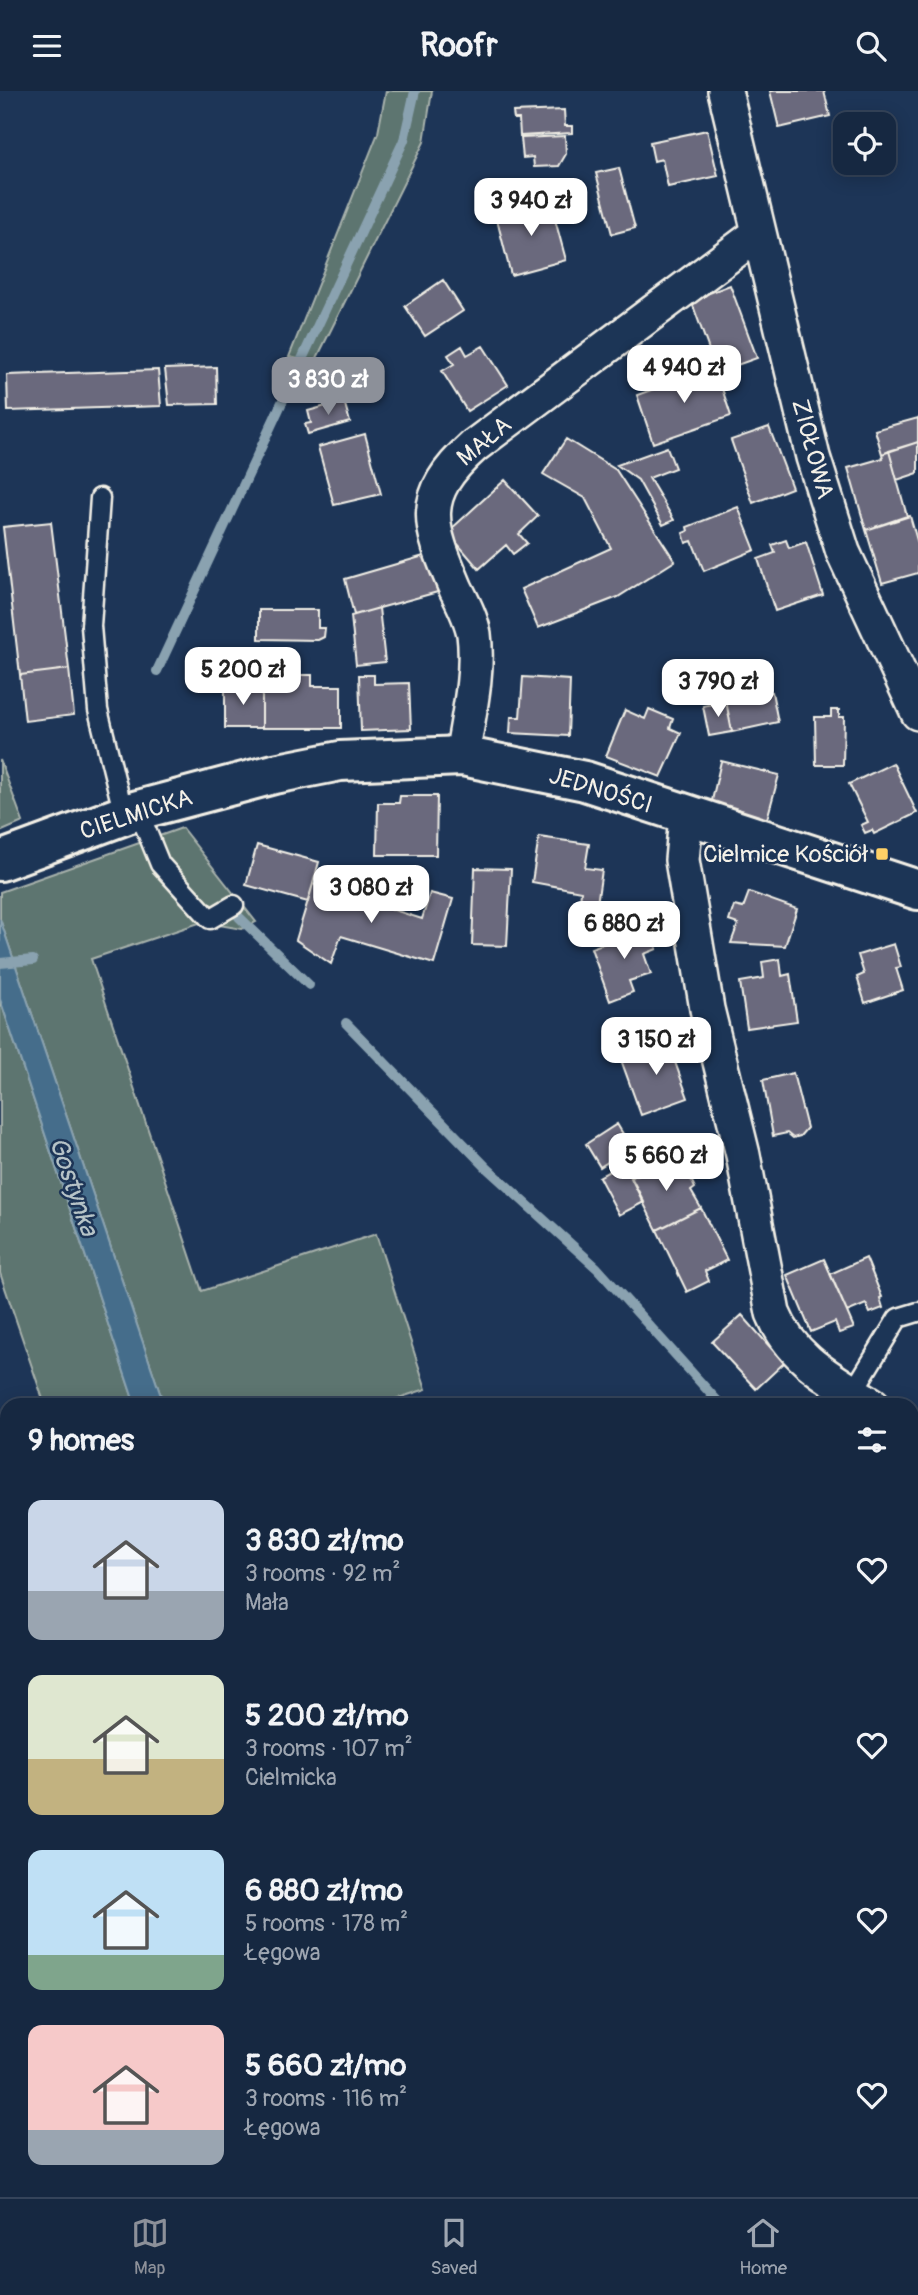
<!DOCTYPE html>
<meta charset="utf-8">
<style>
body{margin:0;font-family:Pangolin,sans-serif;background:#23344c;color:#f1f3f6;height:100vh;display:flex;flex-direction:column;font-size:26px;white-space:nowrap}
*{box-sizing:border-box;margin:0}
p{font-size:23px;color:#9ea6b1}
.icon{flex:none;width:38px;height:38px;fill:none;stroke:currentColor;stroke-width:2;stroke-linecap:round;stroke-linejoin:round}
.map{position:relative;flex:1;overflow:hidden}
.details{position:absolute;left:0px;top:1307px;width:919px;height:800px;display:flex;flex-direction:column;background:#162841;border-radius:21px 21px 0 0;box-shadow:0 4px 18px #0003,0 0 0 2px #35445a}
.details>*{flex:none}
.fabs{position:absolute;left:833px;top:21px;display:grid;gap:14px}
.fabs a{display:grid;place-items:center;width:63px;height:63px;border-radius:14px;background:#162841;box-shadow:0 4px 18px #0003,0 0 0 2px #35445a;font-size:35px}
.price{position:absolute;translate:-50% -60px;padding:0 16px;border-radius:14px;background:#fff;color:#222;font-size:23px;line-height:46px;filter:drop-shadow(0 2px 4px #0008)}
.price::after{content:'';position:absolute;left:50%;top:42px;width:21px;height:16px;margin-left:-10px;background:inherit;clip-path:polygon(0 0,100% 0,50% 100%)}
.price.on{background:#8c9099;color:#fff}
ul{padding:0;list-style:none}
li{display:flex;align-items:center;gap:21px;height:175px;padding:0 28px}
li span{display:grid;place-items:center;flex:none;width:196px;height:140px;border-radius:14px;color:#555}
li>.icon{margin-inline-start:auto}
span .icon{width:84px;height:84px;fill:#fffc;stroke-width:1}
li b{font-size:30px}
h2{display:flex;justify-content:space-between;align-items:center;height:84px;padding:0 28px;font-size:30px}
header{display:flex;justify-content:space-between;align-items:center;height:91px;padding:0 28px;background:#162841;font-size:32px;font-weight:700}
.dock{display:flex;justify-content:space-around;align-items:center;height:98px;border-top:2px solid #35445a;background:#162841;font-size:19px;color:#9ea6b1}
.dock a{display:grid;justify-items:center;gap:4px}
.dock .on{color:#8c9099}
.map>svg:first-child{display:block}
.green{fill:#5d746f;stroke:#a8b2ac;stroke-width:2}
.water{fill:#446d8b;stroke:#8aa2b0;stroke-width:2}
.lines{fill:none;stroke-linecap:round;stroke-linejoin:round}
.stream{stroke:#8aa2b0;stroke-width:10}
.building{fill:#6a697d;stroke:#f4f1e8;stroke-width:2}
.service-casing{stroke:#f4f1e8;stroke-width:23}
.minor-casing{stroke:#f4f1e8;stroke-width:38}
.tertiary-casing{stroke:#f4f1e8;stroke-width:44}
.service{stroke:#1d3557;stroke-width:18}
.minor{stroke:#1d3557;stroke-width:33}
.tertiary{stroke:#1d3557;stroke-width:38}
.poi-dot{fill:#ffd166;stroke:#1d3557;stroke-width:2.5}
.labels{text-anchor:middle;stroke-width:5;stroke-linejoin:round;paint-order:stroke}
.street-label{font-size:24px;fill:#f4f1e8;stroke:#1d3557}
.poi-label{font-size:24px;fill:#f4f1e8;stroke:#1d3557;text-anchor:end}
.water-label{font-size:26px;font-style:italic;fill:#b6c3c7;stroke:#1d3557}
</style>
<header><svg class="icon" aria-label="menu" viewBox="0 0 24 24"><path d="M4 6h16M4 12h16M4 18h16"/></svg>Roofr<svg class="icon" aria-label="search" viewBox="0 0 24 24"><circle cx="10" cy="10" r="6"/><path d="M15 15l6 6"/></svg></header>
<div class="map">
<svg width="918" height="2106" viewBox="0 0 918 2106">
<rect width="100%" height="100%" fill="#1d3557"/>
<filter id="ink" filterUnits="userSpaceOnUse"><feTurbulence type="fractalNoise" baseFrequency=".0143" numOctaves="2"/><feDisplacementMap in="SourceGraphic" scale="14" xChannelSelector="R" yChannelSelector="G"/><feConvolveMatrix kernelMatrix="1 2 1 2 8 2 1 2 1" color-interpolation-filters="sRGB"/></filter>
<g filter="url(#ink)">
<!-- green -->
<path class="green" d="M386 0H432L424 51 315 271 289 266 378 42Z
M0 669 23 731 0 741Z
M182 737 256 831 242 838 202 831 91 868 202 1200 376 1143 426 1298 377 1314H164L0 828V801Z
M0 908 135 1314H45L0 1182Z
M305 2100H399L401 2106H307Z
M431 2100H512L514 2106H433Z"/>
<!-- water -->
<path class="water" d="M0 828 164 1314H135L0 908Z"/>
<g class="lines">
<!-- stream -->
<path class="stream" d="M157 580 404 49 415 0
M239 826 309 894
M0 872 33 869
M346 932 488 1078 597 1177 721 1314
M912 1511 918 1518"/>
</g>
<!-- building -->
<path class="building" d="M770 0H824L830 25 779 37Z
M564 19 565 35H572V42L520 45 519 28H514L513 21Z
M707 39 718 85 668 96 662 68 654 70 650 51Z
M565 45 566 63 559 75 534 76 533 66 523 67 521 47Z
M619 77 635 137 612 143 596 82Z
M550 110 566 169 511 184 496 125Z
M443 189 463 220 425 245 405 215Z
M730 194 757 267 717 281 691 209Z
M462 255 467 264 483 255 508 294 467 320 442 280 454 273 448 264Z
M216 276 217 313 169 314 165 278Z
M715 276 731 325 653 352 637 304Z
M158 279 161 315 8 320 7 284Z
M344 310 350 331 308 343 305 333 311 332 308 320Z
M918 327V351L882 363 875 339Z
M769 336 792 397 753 412 731 349Z
M365 343 381 403 334 414 318 356Z
M566 348 616 379 675 470 618 506 538 537 521 498 611 457 585 407 543 383Z
M918 351V382L897 389 889 360Z
M667 356 675 377 649 387 674 429 663 434 638 389 617 374Z
M889 360 907 425 866 439 848 377 883 367 882 363Z
M505 389 538 425 519 443 527 452 513 463 506 454 479 478 451 445 450 439Z
M738 416 755 459 704 480 692 450 686 452 683 442 688 440 687 436Z
M910 425 918 453V482L882 492 866 439Z
M51 431 69 578 20 584 3 436Z
M786 449 789 457 806 451 823 504 775 520 758 468 775 462 772 454Z
M434 462 445 499 354 524 345 488Z
M379 517 385 571 356 574 351 525Z
M259 519H318V537H325L324 546 318 549 259 548Z
M69 578 74 624 25 630 20 584Z
M274 584H312V595H341V637H262V595H274Z
M359 584H374V593L409 592 411 638 361 640Z
M523 586 570 589 568 645 510 642 511 626H520Z
M225 594 262 595V637H225Z
M772 601 778 631 732 641 726 610Z
M726 610 732 641 709 645 703 615Z
M649 618 673 628 670 637 681 642 661 686 606 665 625 619 645 628Z
M831 619H839V626H844L843 674H816L815 626H831Z
M721 670 779 684 767 728 711 714Z
M893 672 917 722 874 743 872 739 865 742 861 734 868 731 849 693Z
M400 705H437L436 764H377L378 712H399Z
M539 746 589 753 585 777 602 779 597 813 580 811 581 800 532 791Z
M257 754 319 771 308 811 246 794Z
M475 777 511 778 507 855 472 854Z
M313 793 422 828 430 802 453 808 434 873 341 845 331 873 296 849Z
M749 801 797 818 785 855 731 852 738 833 729 830 734 815 743 817Z
M650 836 657 858 644 863 651 883 629 890 633 901 610 910 591 857Z
M894 853 901 876 896 877 903 899 865 912 857 886 864 883 858 864Z
M780 868 782 885 790 883 797 930 747 937 740 891 764 887 762 871Z
M673 947 681 969 675 971 688 1007 641 1024 620 966 624 968 650 959V955Z
M793 982 807 1037 800 1045 793 1047 787 1042 773 1045 763 989Z
M617 1033 631 1056 600 1076 586 1053Z
M673 1066 683 1086 689 1084 695 1097 691 1100 701 1117 657 1139 631 1087Z
M624 1072 644 1111 619 1124 599 1086Z
M701 1117 727 1169 705 1180 709 1190 687 1201 657 1139Z
M866 1167 882 1206 880 1207 883 1217 870 1222 866 1213 847 1221 830 1183Z
M824 1168 854 1237 839 1242 835 1231 811 1241 787 1184Z
M742 1224 784 1272 756 1298 712 1251Z
M912 1382 918 1389V1449L912 1442Z"/>
<g class="lines">
<!-- service casing -->
<g class="service-casing">
<path id="service" d="M100 407 91 535 98 619 124 724
M138 719 160 773 210 828 234 814
M853 1301 898 1227 918 1221"/>
</g>
<!-- minor casing -->
<g class="minor-casing">
<path id="minor" d="M725 0 813 366 843 461 918 622
M462 665C468 627 479 582 474 543 471 527 463 512 456 498 429 434 417 406 474 355L759 142
M686 726 682 769 707 918 743 1064 773 1222C792 1269 832 1288 873 1314
M912 1340 918 1344"/>
</g>
<!-- tertiary casing -->
<g class="tertiary-casing">
<path id="tertiary" d="M0 770 138 719 274 683 340 670 462 665 585 690 918 799"/>
</g>
<!-- service -->
<use href="#service" class="service"/>
<!-- minor -->
<use href="#minor" class="minor"/>
<!-- tertiary -->
<use href="#tertiary" class="tertiary"/>
</g>
</g>
<!-- markers -->
<rect class="poi-dot" x="875" y="756" width="14" height="14" rx="3.5"/>
<g class="labels">
<!-- street labels -->
<g class="street-label">
<text transform="translate(484 350) rotate(-40)" y="8">MAŁA</text>
<text transform="translate(813 358) rotate(75)" y="8">ZIOŁOWA</text>
<text transform="translate(601 699) rotate(17)" y="8">JEDNOŚCI</text>
<text transform="translate(136 723) rotate(-18)" y="8">CIELMICKA</text>
</g>
<!-- poi labels -->
<g class="poi-label">
<text x="868" y="771">Cielmice Kościół</text>
</g>
<!-- water labels -->
<g class="water-label">
<text transform="translate(74 1095) rotate(71)" y="9">Gostynka</text>
</g>
</g>
</svg>
<div class="fabs">
<a><svg class="icon" aria-label="locate" viewBox="0 0 24 24"><circle cx="12" cy="12" r="6"/><path d="M12 2v4M12 18v4M2 12h4M18 12h4"/></svg></a>
</div>
<b class="price" style="left:531px;top:147px">3 940 zł</b>
<b class="price" style="left:684px;top:314px">4 940 zł</b>
<b class="price on" style="left:328px;top:326px">3 830 zł</b>
<b class="price" style="left:243px;top:616px">5 200 zł</b>
<b class="price" style="left:718px;top:628px">3 790 zł</b>
<b class="price" style="left:371px;top:834px">3 080 zł</b>
<b class="price" style="left:624px;top:870px">6 880 zł</b>
<b class="price" style="left:656px;top:986px">3 150 zł</b>
<b class="price" style="left:666px;top:1102px">5 660 zł</b>
<section class="details">
<h2>9 homes<svg class="icon" aria-label="filters" viewBox="0 0 24 24"><path d="M4 7h16M4 17h16"/><circle cx="9" cy="7" r="2"/><circle cx="15" cy="17" r="2"/></svg></h2>
<ul>
<li><span style="background:linear-gradient(#c9d6e8 65%,#9aa5b1 0)"><svg class="icon" aria-label="home" viewBox="0 0 24 24"><path d="M3 11l9-7 9 7M6 9v11h12V9"/></svg></span><div><b>3 830 zł/mo</b><p>3 rooms · 92 m²</p><p>Mała</p></div><svg class="icon" aria-label="heart" viewBox="0 0 24 24"><path d="M12 20l-8-8c-3-5 5-10 8-4 3-6 11-1 8 4z"/></svg></li>
<li><span style="background:linear-gradient(#dfe7d0 60%,#c2b280 0)"><svg class="icon" aria-label="home" viewBox="0 0 24 24"><path d="M3 11l9-7 9 7M6 9v11h12V9"/></svg></span><div><b>5 200 zł/mo</b><p>3 rooms · 107 m²</p><p>Cielmicka</p></div><svg class="icon" aria-label="heart" viewBox="0 0 24 24"><path d="M12 20l-8-8c-3-5 5-10 8-4 3-6 11-1 8 4z"/></svg></li>
<li><span style="background:linear-gradient(#bfe0f5 75%,#7fa58c 0)"><svg class="icon" aria-label="home" viewBox="0 0 24 24"><path d="M3 11l9-7 9 7M6 9v11h12V9"/></svg></span><div><b>6 880 zł/mo</b><p>5 rooms · 178 m²</p><p>Łęgowa</p></div><svg class="icon" aria-label="heart" viewBox="0 0 24 24"><path d="M12 20l-8-8c-3-5 5-10 8-4 3-6 11-1 8 4z"/></svg></li>
<li><span style="background:linear-gradient(#f6c9c9 75%,#9aa5b1 0)"><svg class="icon" aria-label="home" viewBox="0 0 24 24"><path d="M3 11l9-7 9 7M6 9v11h12V9"/></svg></span><div><b>5 660 zł/mo</b><p>3 rooms · 116 m²</p><p>Łęgowa</p></div><svg class="icon" aria-label="heart" viewBox="0 0 24 24"><path d="M12 20l-8-8c-3-5 5-10 8-4 3-6 11-1 8 4z"/></svg></li>
</ul>
</section>
</div>
<nav class="dock">
<a class="on"><svg class="icon" aria-label="map" viewBox="0 0 24 24"><path d="M3 6l6-2 6 2 6-2v14l-6 2-6-2-6 2zM9 4v14M15 6v14"/></svg>Map</a>
<a><svg class="icon" aria-label="saved" viewBox="0 0 24 24"><path d="M7 4h10v16l-5-4-5 4z"/></svg>Saved</a>
<a><svg class="icon" aria-label="home" viewBox="0 0 24 24"><path d="M3 11l9-7 9 7M6 9v11h12V9"/></svg>Home</a>
</nav>
